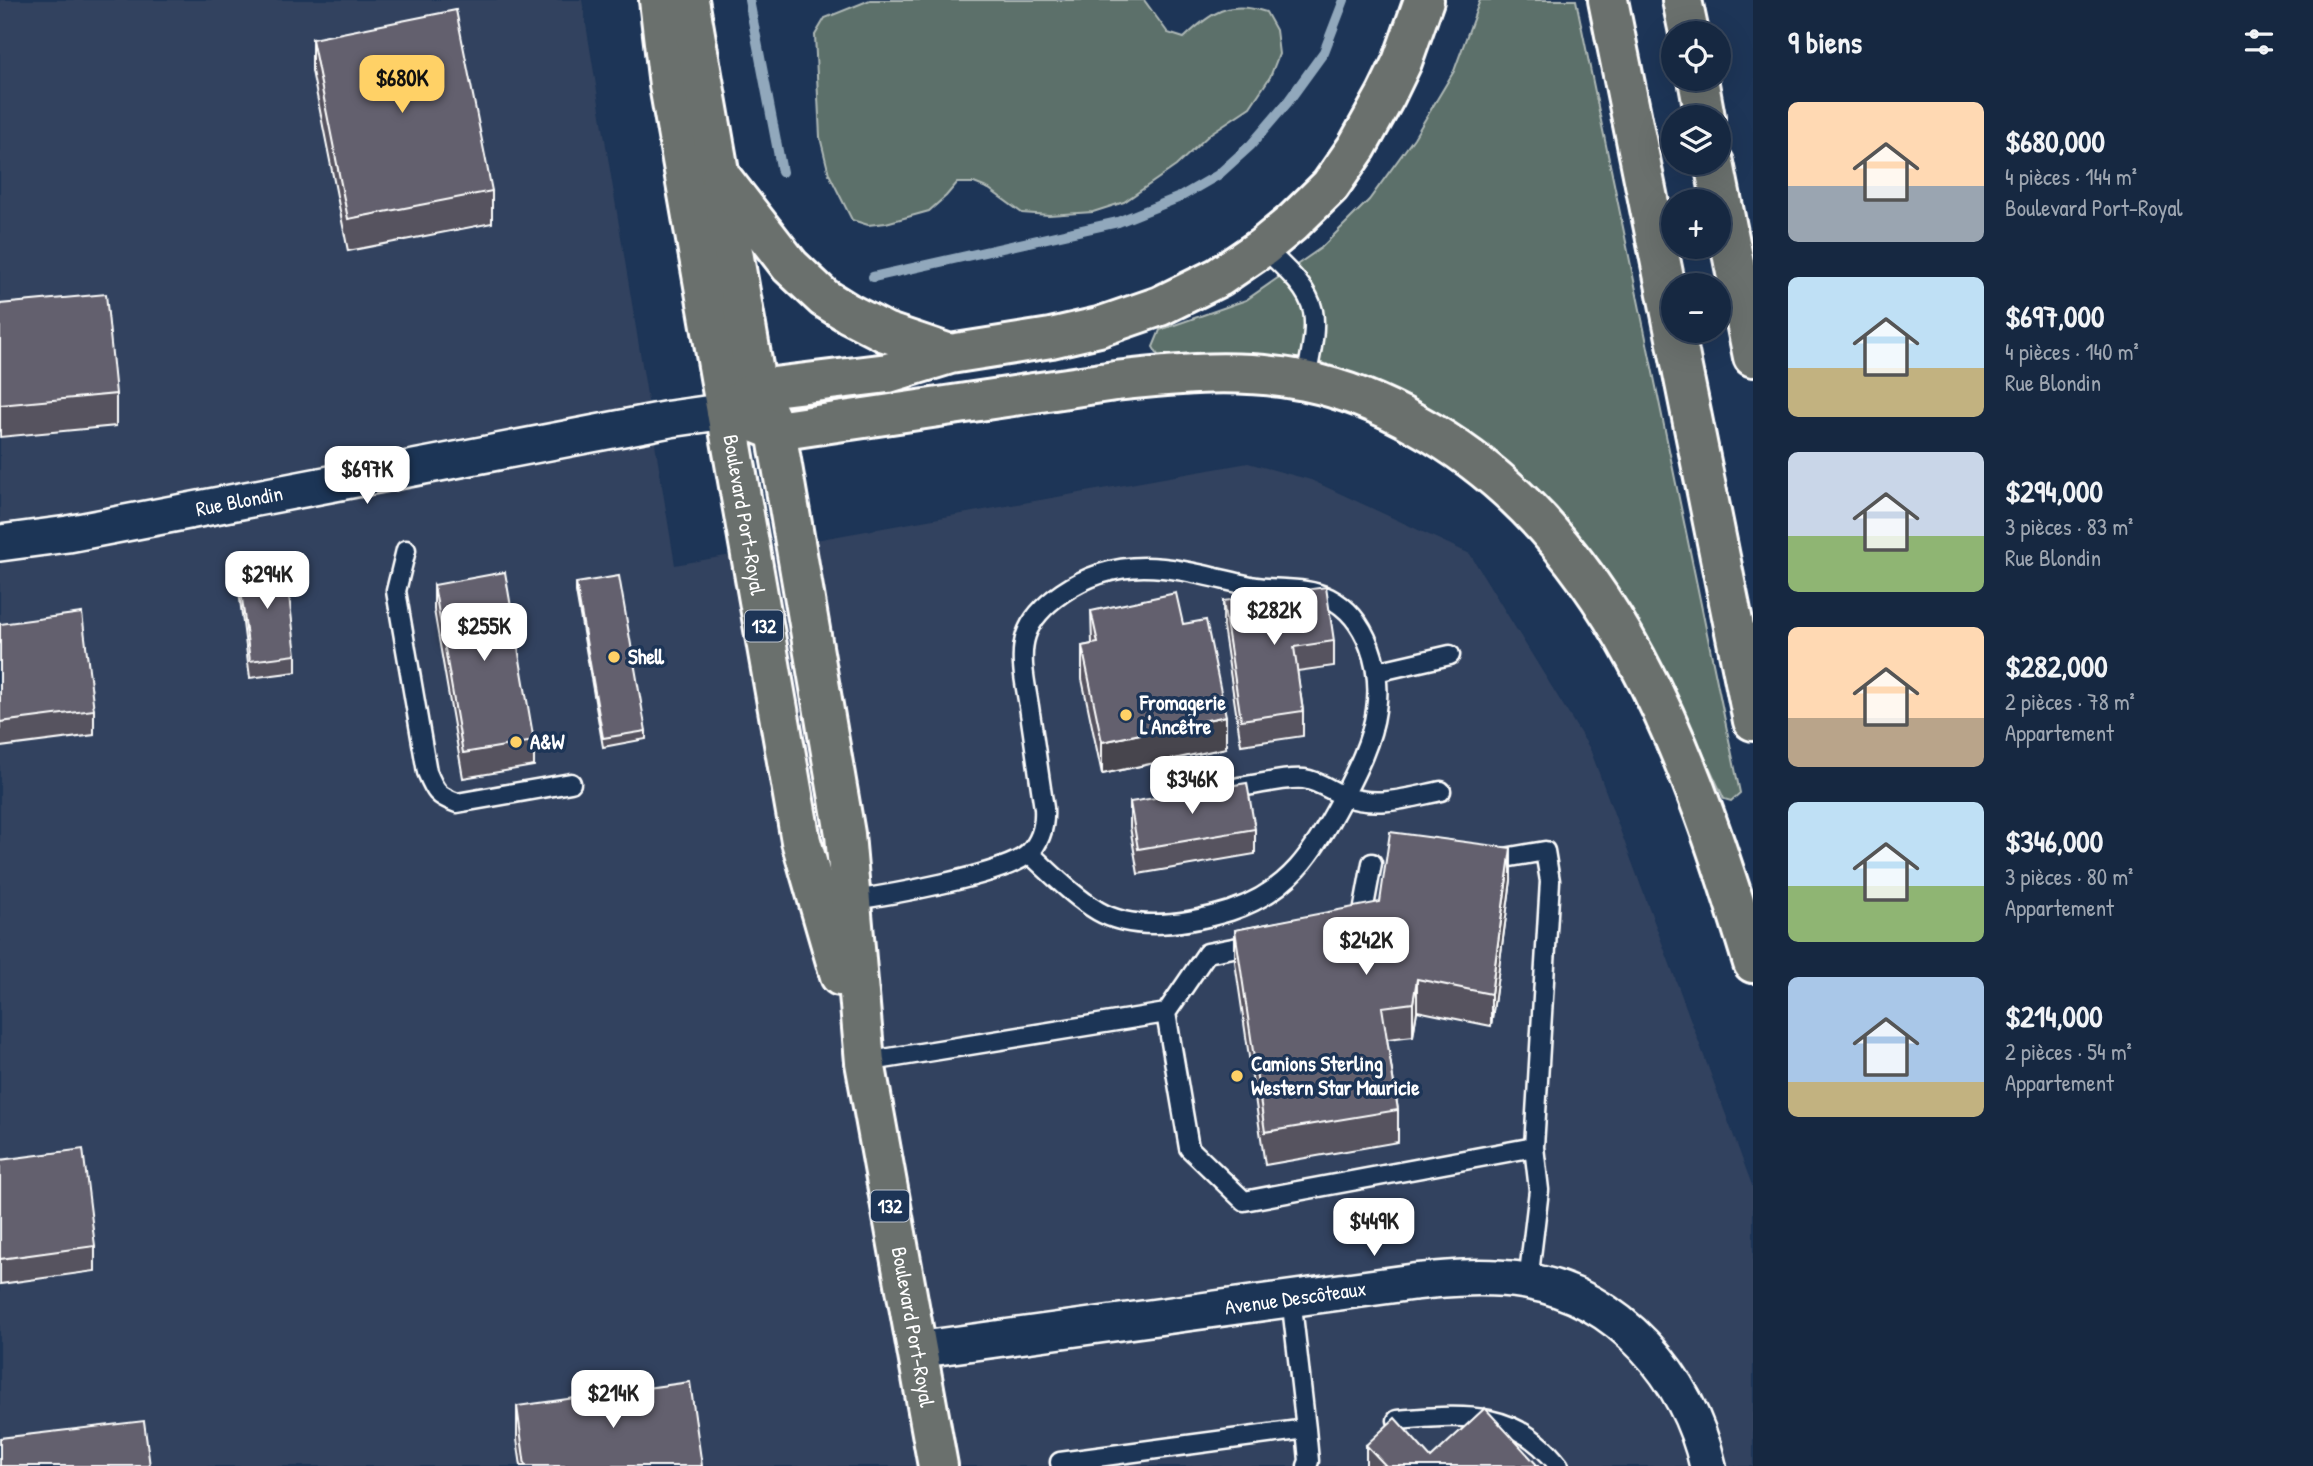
<!DOCTYPE html>
<html lang="fr">
<meta charset="utf-8">
<style>
body{margin:0;font-family:"Patrick Hand",sans-serif;background:#1f3048;color:#f1f3f6;height:100vh;display:flex;flex-direction:column;font-size:26px;white-space:nowrap}
*{box-sizing:border-box;margin:0}
p{font-size:23px;color:#9ea6b1}
.icon{flex:none;width:38px;height:38px;fill:none;stroke:currentColor;stroke-width:2;stroke-linecap:round;stroke-linejoin:round}
.map{position:relative;flex:1;overflow:hidden}
.details{display:flex;flex-direction:column;background:#162841;width:560px}
.details>*{flex:none}
.controls{position:absolute;left:1661px;top:21px;display:grid;gap:14px}
.controls a{display:grid;place-items:center;width:70px;height:70px;border-radius:50%;background:#162841;box-shadow:0 7px 28px #0002,0 0 0 2px #35445a;font-size:35px}
.price{position:absolute;translate:-50% -60px;padding:0 16px;border-radius:14px;background:#fff;color:#222;font-size:23px;line-height:46px;filter:drop-shadow(0 2px 4px #0008)}
.price::after{content:'';position:absolute;left:50%;top:42px;width:21px;height:16px;margin-left:-10px;background:inherit;clip-path:polygon(0 0,100% 0,50% 100%)}
.price.current{background:#ffd166;color:#111}
ul{padding:0;list-style:none}
li{display:flex;align-items:center;gap:21px;height:175px;padding:0 35px}
li span{display:grid;place-items:center;flex:none;width:196px;height:140px;border-radius:10px;color:#555}
li>.icon{margin-inline-start:auto}
span .icon{width:84px;height:84px;fill:#fffc;stroke-width:1}
li b{font-size:30px}
h2{display:flex;justify-content:space-between;align-items:center;height:84px;padding:0 35px;font-size:30px}
main{display:flex;flex:1;min-height:0}
.map>svg:first-child{display:block}
.built{fill:#32425e}
.green{fill:#5c706b;stroke:#aeb8b5;stroke-width:2}
.lines{fill:none;stroke-linecap:round;stroke-linejoin:round}
.stream{stroke:#91a8bc;stroke-width:10}
.lane-casing{stroke:#fff;stroke-width:23}
.street-casing{stroke:#fff;stroke-width:40}
.primary-casing{stroke:#fff;stroke-width:44}
.highway-casing{stroke:#fff;stroke-width:44}
.lane{stroke:#1d3557;stroke-width:18}
.street{stroke:#1d3557;stroke-width:35}
.primary{stroke:#6b706d;stroke-width:38}
.highway{stroke:#6b706d;stroke-width:38}
.wall{fill:#56535f;stroke:#fff;stroke-width:2}
.shaded-wall{fill:#46444d;stroke:#fff;stroke-width:2}
.building{fill:#64616e;stroke:#fff;stroke-width:2}
.poi-dot{fill:#ffd166;stroke:#1d3557;stroke-width:2.5}
.labels{text-anchor:middle;stroke-width:7;stroke-linejoin:round;paint-order:stroke}
.shield{fill:#1d3557;stroke:#bbc2cd;stroke-width:2}
.shield-label{font-size:19px;font-weight:bold;fill:#fff}
.street-label{font-size:21px;fill:#fff;stroke:#1d3557}
.poi-label{font-size:21px;font-weight:bold;fill:#fff;stroke:#1d3557;text-anchor:start}
</style>
<main>
<div class="map">
<svg width="1753" height="1466" viewBox="0 0 1753 1466">
<rect width="100%" height="100%" fill="#1d3557"/>
<filter id="ink" filterUnits="userSpaceOnUse"><feTurbulence type="fractalNoise" baseFrequency=".0143" numOctaves="2"/><feDisplacementMap in="SourceGraphic" scale="14" xChannelSelector="R" yChannelSelector="G"/><feConvolveMatrix kernelMatrix="1 2 1 2 8 2 1 2 1" color-interpolation-filters="sRGB"/></filter>
<g filter="url(#ink)">
<!-- built -->
<path class="built" d="M0 0H582L675 565 1248 463 1311 480 1470 554 1590 749 1753 1188V1466H0Z"/>
<!-- green -->
<path class="green" d="M870 0H1144L1168 33 1184 38C1211 12 1229 0 1266 12L1276 30 1279 54 1270 77 1250 107 1211 133 1176 166 1124 202 1093 212 1049 215 1022 213 989 189 974 183H957L946 196 929 211 886 223 868 225 852 220 829 174 820 137 815 35 825 18Z
M1480 0H1576L1740 793 1731 801 1724 799 1672 686 1602 564 1556 507 1483 447 1408 399 1335 368 1239 357H1159L1153 347 1160 330 1246 300 1321 248 1369 200 1414 138 1454 71Z"/>
<g class="lines">
<!-- stream -->
<path class="stream" d="M749 0 782 172
M873 277 1118 222 1180 197 1218 175 1251 145 1287 103 1324 52 1344 0"/>
<!-- lane casing -->
<g class="lane-casing">
<path id="lane" d="M1263 247C1280 264 1308 286 1313 311 1317 333 1309 359 1306 381
M406 550 396 591 427 772C435 791 437 796 457 803L571 783
M1376 672 1450 655
M1239 787C1259 785 1284 777 1304 779 1319 781 1331 791 1344 796 1377 808 1408 798 1441 791
M1487 861 1545 851 1550 881 1534 1147
M847 901C883 896 1007 875 1029 853 1041 841 1045 825 1044 808 1039 777 1035 745 1030 713 1027 690 1018 659 1026 635 1032 617 1046 604 1062 593 1126 549 1183 571 1251 586 1277 591 1305 586 1329 598 1368 618 1382 669 1376 710 1372 741 1356 772 1342 799 1314 852 1289 892 1230 911 1190 923 1136 933 1098 911 1073 896 1051 873 1029 853
M1355 924 1361 923 1372 863
M1166 1013 1207 953 1259 943
M865 1062 1166 1013 1189 1148 1244 1201 1534 1147 1539 1190 1528 1282
M1291 1297 1306 1429 1309 1461 1307 1466
M1397 1420C1462 1415 1515 1408 1559 1466
M1061 1466 1060 1462 1306 1429"/>
</g>
<!-- street casing -->
<g class="street-casing">
<g id="street">
<path id="s1" d="M0 543 68 534 670 419 726 411"/>
<path id="s2" d="M916 1350 1413 1282C1451 1278 1488 1275 1526 1281 1620 1297 1688 1377 1708 1466"/>
</g>
</g>
<!-- primary casing -->
<g class="primary-casing">
<g id="primary">
<path id="s3" d="M659 0 669 85 801 841 840 976"/>
<path id="s4" d="M689 0 757 389 776 431 845 834 865 1062 938 1466"/>
</g>
</g>
<!-- highway casing -->
<g class="highway-casing">
<path id="highway" d="M1608 0 1753 721
M1682 0 1689 33
M1698 79 1705 117
M1714 163 1753 357
M721 177 790 266 824 298 848 313 885 332 950 354
M726 411 776 431 1115 381C1179 374 1242 368 1305 381 1344 389 1383 405 1418 425 1614 532 1692 762 1753 963
M726 411 757 389 888 373 950 354 1051 338 1099 327 1160 306 1219 277 1263 247 1292 223 1330 186 1357 147 1386 95 1402 62 1424 0"/>
</g>
<!-- lane -->
<use href="#lane" class="lane"/>
<!-- street -->
<use href="#street" class="street"/>
<!-- primary -->
<use href="#primary" class="primary"/>
<!-- highway -->
<use href="#highway" class="highway"/>
</g>
<!-- wall -->
<path class="wall" d="M312 39 492 191V223L348 251 312 71Z
M0 304 116 394V426L0 437Z
M238 567 296 655V672L250 678 238 584Z
M576 583 646 731V739L603 747 576 592Z
M434 585 534 741V766L463 778 434 610Z
M1223 601 1334 641V666L1297 671 1303 711V736L1241 745 1223 626Z
M1091 611 1183 624 1226 748 1102 774 1082 679V646L1092 644Z
M0 624 94 710V735L0 747Z
M1130 802 1255 829V854L1138 874 1130 827Z
M1511 880 1491 1026 1417 1011 1413 1036 1387 1039 1398 1110V1142L1265 1165 1235 962V930Z
M0 1160 95 1246V1271L0 1284Z
M517 1406 702 1466H521L517 1439Z
M1366 1445 1431 1458 1538 1466H1366Z"/>
<!-- shaded-wall -->
<path class="shaded-wall" d="M1226 716V748L1102 774V742Z
M1511 848V880L1491 1026V994Z
M1417 979V1011L1413 1036V1003Z"/>
<!-- building -->
<path class="building" d="M456 10 492 191 348 219 312 39Z
M106 294 116 394 0 405V304Z
M285 561 296 655 250 661 238 567Z
M505 572 534 741 463 753 434 585Z
M619 576 646 731 603 738 576 583Z
M1326 587 1334 641 1294 647 1303 711 1241 720 1223 601Z
M1176 593 1183 624 1206 620 1226 716 1102 742 1082 646 1098 643 1091 611Z
M82 613 94 710 0 722V624Z
M1247 783 1255 829 1138 849 1130 802Z
M1390 832 1511 848 1491 994 1417 979 1413 1003 1382 1007 1398 1110 1265 1132 1235 930 1380 902Z
M83 1149 95 1246 0 1259V1160Z
M690 1382 702 1466H525L517 1406Z
M1485 1408 1538 1466H1386L1366 1445 1395 1418 1431 1458Z
M144 1421 150 1466H0V1438Z"/>
</g>
<!-- markers -->
<g class="poi-dot">
<circle cx="614" cy="657" r="7"/>
<circle cx="1126" cy="715" r="7"/>
<circle cx="516" cy="742" r="7"/>
<circle cx="1237" cy="1076" r="7"/>
</g>
<g class="labels">
<!-- shield labels -->
<g class="shield">
<rect x="745" y="610.5" width="38" height="31" rx="5"/>
<rect x="871" y="1190.5" width="38" height="31" rx="5"/>
</g>
<g class="shield-label">
<text x="764" y="633">132</text>
<text x="890" y="1213">132</text>
</g>
<!-- street labels -->
<g class="street-label">
<text dy="7" stroke="none"><textPath href="#s1" startOffset="243">Rue Blondin</textPath></text>
<text dy="7" stroke="none"><textPath href="#s3" startOffset="522">Boulevard Port-Royal</textPath></text>
<text dy="7" stroke="none"><textPath href="#s2" startOffset="383">Avenue Descôteaux</textPath></text>
<text dy="7" stroke="none"><textPath href="#s4" startOffset="1348">Boulevard Port-Royal</textPath></text>
</g>
<!-- poi labels -->
<g class="poi-label">
<text x="628" y="664">Shell</text>
<text x="1140" y="710">Fromagerie<tspan x="1140" dy="24">L'Ancêtre</tspan></text>
<text x="530" y="749">A&amp;W</text>
<text x="1251" y="1071">Camions Sterling<tspan x="1251" dy="24">Western Star Mauricie</tspan></text>
</g>
</g>
</svg>
<div class="controls">
<a><svg class="icon" aria-label="locate" viewBox="0 0 24 24"><circle cx="12" cy="12" r="6"/><path d="M12 2v4M12 18v4M2 12h4M18 12h4"/></svg></a>
<a><svg class="icon" aria-label="layers" viewBox="0 0 24 24"><path d="M12 4l9 5-9 5-9-5zM3 14l9 5 9-5"/></svg></a>
<a>+</a>
<a>−</a>
</div>
<b class="price current" style="left:402px;top:115px">$680K</b>
<b class="price" style="left:367px;top:506px">$697K</b>
<b class="price" style="left:267px;top:611px">$294K</b>
<b class="price" style="left:1274px;top:647px">$282K</b>
<b class="price" style="left:484px;top:663px">$255K</b>
<b class="price" style="left:1192px;top:816px">$346K</b>
<b class="price" style="left:1366px;top:977px">$242K</b>
<b class="price" style="left:1374px;top:1258px">$449K</b>
<b class="price" style="left:613px;top:1430px">$214K</b>
</div>
<section class="details">
<h2>9 biens<svg class="icon" aria-label="filters" viewBox="0 0 24 24"><path d="M4 7h16M4 17h16"/><circle cx="9" cy="7" r="2"/><circle cx="15" cy="17" r="2"/></svg></h2>
<ul>
<li><span style="background:linear-gradient(#ffd9b3 60%,#9aa5b1 0)"><svg class="icon" aria-label="home" viewBox="0 0 24 24"><path d="M3 11l9-7 9 7M6 9v11h12V9"/></svg></span><div><b>$680,000</b><p>4 pièces · 144 m²</p><p>Boulevard Port-Royal</p></div></li>
<li><span style="background:linear-gradient(#bfe0f5 65%,#c2b280 0)"><svg class="icon" aria-label="home" viewBox="0 0 24 24"><path d="M3 11l9-7 9 7M6 9v11h12V9"/></svg></span><div><b>$697,000</b><p>4 pièces · 140 m²</p><p>Rue Blondin</p></div></li>
<li><span style="background:linear-gradient(#c9d6e8 60%,#8fb573 0)"><svg class="icon" aria-label="home" viewBox="0 0 24 24"><path d="M3 11l9-7 9 7M6 9v11h12V9"/></svg></span><div><b>$294,000</b><p>3 pièces · 83 m²</p><p>Rue Blondin</p></div></li>
<li><span style="background:linear-gradient(#ffd9b3 65%,#b9a48a 0)"><svg class="icon" aria-label="home" viewBox="0 0 24 24"><path d="M3 11l9-7 9 7M6 9v11h12V9"/></svg></span><div><b>$282,000</b><p>2 pièces · 78 m²</p><p>Appartement</p></div></li>
<li><span style="background:linear-gradient(#bfe0f5 60%,#8fb573 0)"><svg class="icon" aria-label="home" viewBox="0 0 24 24"><path d="M3 11l9-7 9 7M6 9v11h12V9"/></svg></span><div><b>$346,000</b><p>3 pièces · 80 m²</p><p>Appartement</p></div></li>
<li><span style="background:linear-gradient(#a9c7e8 75%,#c2b280 0)"><svg class="icon" aria-label="home" viewBox="0 0 24 24"><path d="M3 11l9-7 9 7M6 9v11h12V9"/></svg></span><div><b>$214,000</b><p>2 pièces · 54 m²</p><p>Appartement</p></div></li>
</ul>
</section>
</main>
